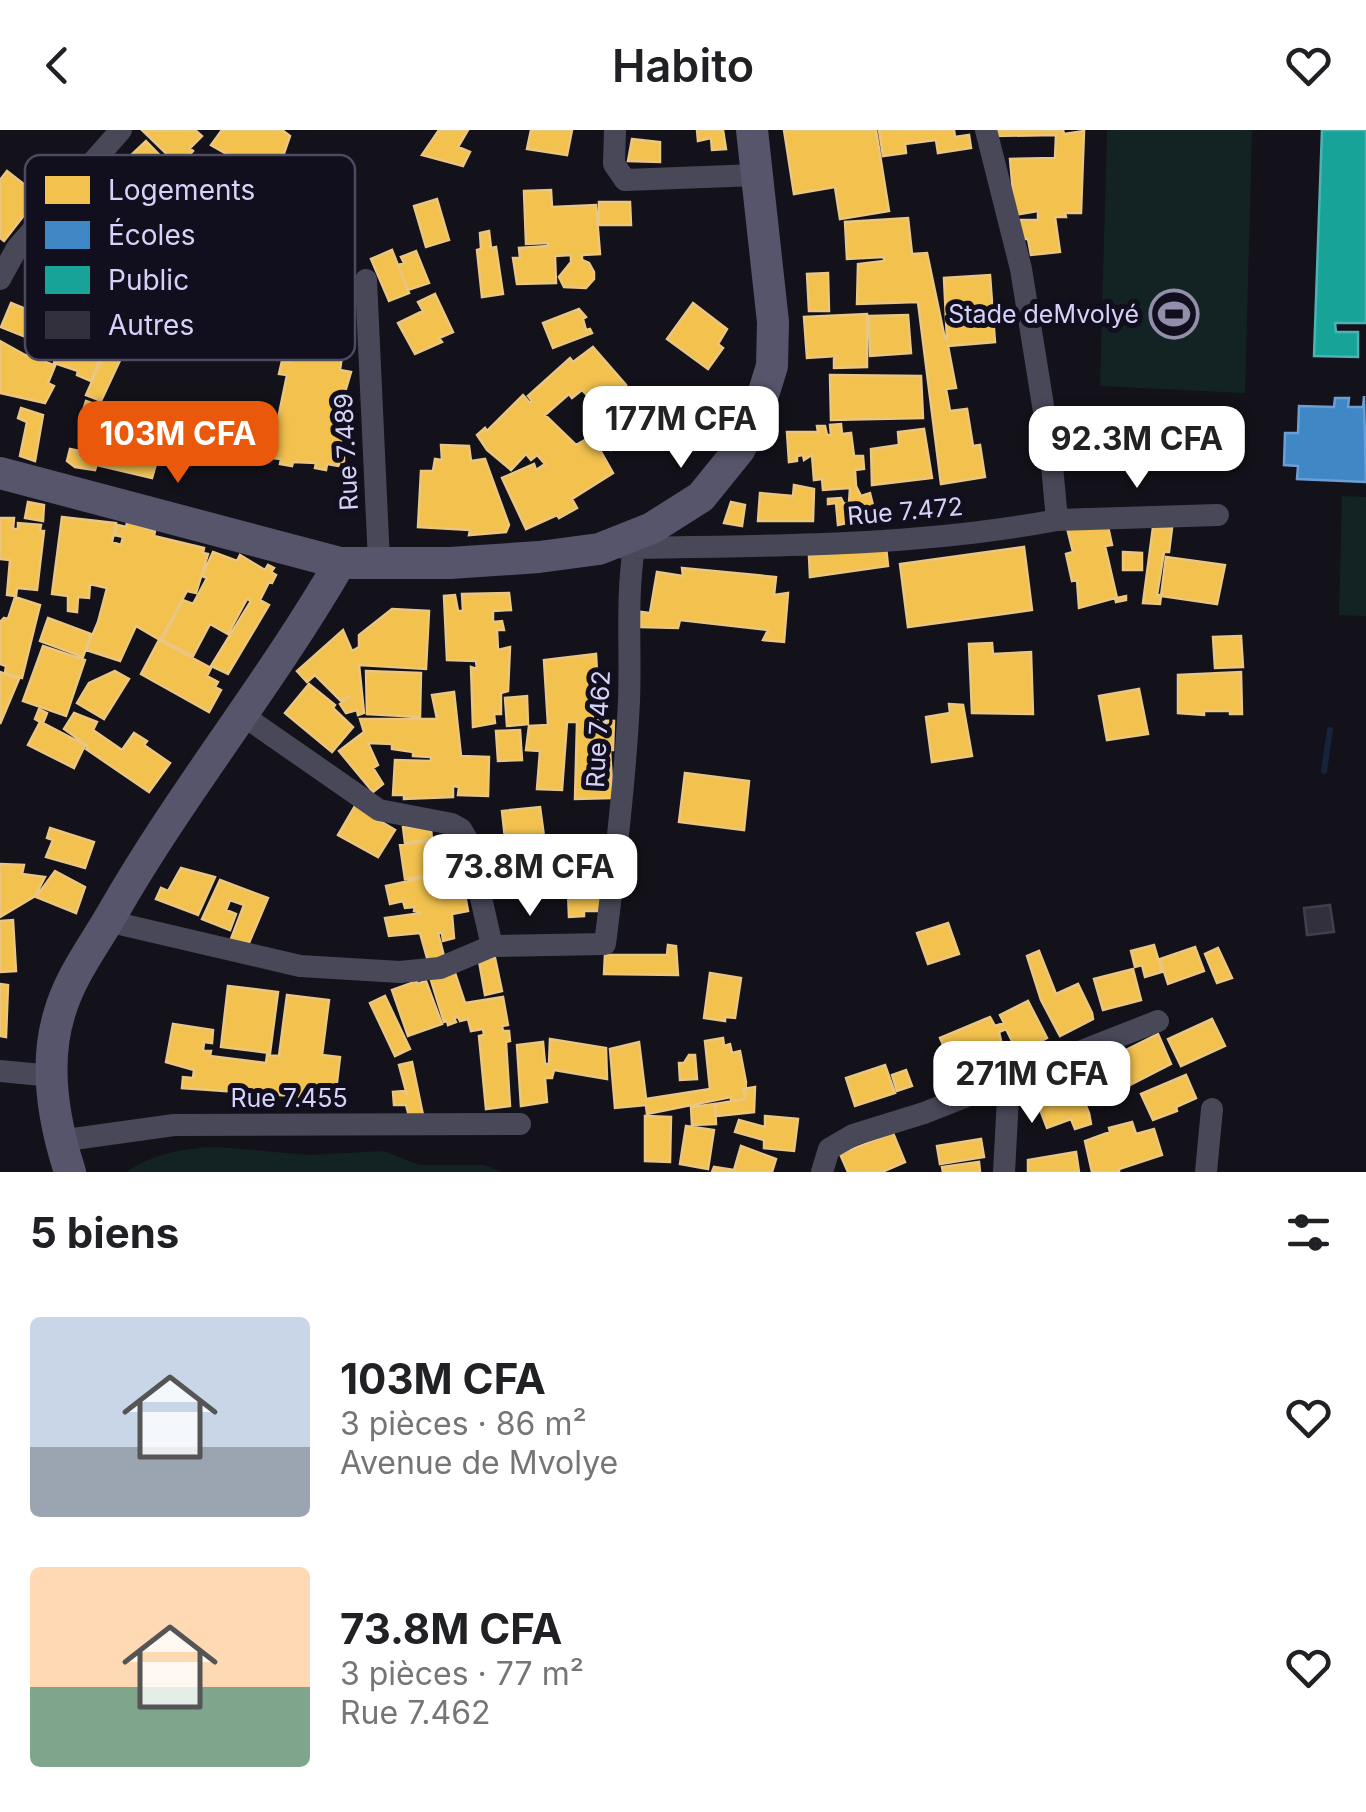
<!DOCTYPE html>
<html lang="fr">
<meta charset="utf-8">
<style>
body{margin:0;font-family:Inter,sans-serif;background:#f6f6f6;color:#202124;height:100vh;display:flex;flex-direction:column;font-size:38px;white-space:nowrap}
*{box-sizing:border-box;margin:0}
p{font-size:32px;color:#757577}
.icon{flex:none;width:55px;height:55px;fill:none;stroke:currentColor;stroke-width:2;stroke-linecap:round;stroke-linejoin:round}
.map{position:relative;height:1042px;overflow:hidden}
.drawer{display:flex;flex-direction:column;background:#fff;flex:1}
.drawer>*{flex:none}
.price{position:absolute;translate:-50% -85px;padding:0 22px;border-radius:20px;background:#fff;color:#222;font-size:32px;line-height:65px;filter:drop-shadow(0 2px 5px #0008)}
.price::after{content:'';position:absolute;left:50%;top:60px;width:30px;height:22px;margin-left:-15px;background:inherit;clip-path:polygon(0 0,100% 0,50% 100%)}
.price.active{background:#ea580c;color:#fff}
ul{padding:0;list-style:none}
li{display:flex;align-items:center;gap:30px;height:250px;padding:0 30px}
li span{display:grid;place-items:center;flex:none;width:280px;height:200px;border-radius:10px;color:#555}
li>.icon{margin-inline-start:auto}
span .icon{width:120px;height:120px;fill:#fffc;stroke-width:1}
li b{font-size:42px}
h2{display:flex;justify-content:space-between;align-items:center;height:120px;padding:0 30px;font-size:42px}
header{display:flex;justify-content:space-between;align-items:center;height:130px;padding:0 30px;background:#fff;font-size:45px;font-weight:600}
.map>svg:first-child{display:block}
.green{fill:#132324}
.homes{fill:#f2c14e;stroke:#eac681;stroke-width:2.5}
.schools{fill:#3f88c5;stroke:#6c9ed5;stroke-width:2.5}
.public{fill:#17a398;stroke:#50b1b5;stroke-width:2.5}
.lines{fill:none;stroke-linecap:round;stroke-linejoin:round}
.stream{stroke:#15243d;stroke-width:6}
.building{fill:#32303c;stroke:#413e4d;stroke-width:2.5}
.street{stroke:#494859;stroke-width:22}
.secondary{stroke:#56556c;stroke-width:32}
.labels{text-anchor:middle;stroke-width:10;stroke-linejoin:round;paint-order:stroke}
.poi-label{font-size:25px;fill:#d6d2f9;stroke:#110f1d;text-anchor:end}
.street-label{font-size:25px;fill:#d6d2f9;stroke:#110f1d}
.key{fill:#110f1d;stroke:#4c4a5f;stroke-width:2.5}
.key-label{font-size:28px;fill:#d6d2f9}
</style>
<header><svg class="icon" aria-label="back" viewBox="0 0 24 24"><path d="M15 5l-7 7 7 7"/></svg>Habito<svg class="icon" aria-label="heart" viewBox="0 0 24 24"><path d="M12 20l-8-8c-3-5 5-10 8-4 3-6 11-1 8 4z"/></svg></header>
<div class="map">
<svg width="1366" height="1042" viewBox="0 0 1366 1042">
<rect width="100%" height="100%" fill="#13121a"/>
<!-- green -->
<path class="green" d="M1107 0H1252L1245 263 1100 256Z
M1342 366 1366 367V486L1339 485Z
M217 1017 310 1025 384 1021 419 1035H484L503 1042H127C153 1023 186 1018 217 1017Z"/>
<!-- homes -->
<path class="homes" d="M195 0 202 6 190 18 193 21 179 36 143 1Z
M222 0H282L290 6 261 90 254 85 258 72 250 67 241 80 213 62 237 30 211 15Z
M439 0H468L458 17 470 22 463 36 422 25Z
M531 0H572L567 25 527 19Z
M697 0H723L726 19 712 20 711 8 698 11Z
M784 0H876L889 81 840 89 835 57 794 64Z
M879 0H954L955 7 969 5 971 18 938 23 936 10 905 14 906 23 883 26Z
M994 0H1063L1064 4 1084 1 1081 83H1065L1066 87H1055L1060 122 1031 125 1028 109H1020L1016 90H1038V81L1015 85 1010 29 1055 28 1056 5 994 6Z
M632 9 660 12V32L628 31Z
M146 11 174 40 124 87 92 55 101 45 105 50Z
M7 41 39 66 4 111 0 108V50Z
M551 60 552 77 596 75 600 124 582 125V130L589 133 594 142V149L586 158 564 157 559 147 571 132V125L555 126 556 153 517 154 513 128H520L519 118 548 116V113L526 114 524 61Z
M437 69 449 110 426 117 414 76Z
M599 72H630L631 95H599Z
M908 88 912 124 927 123 945 209 947 210 944 148 990 145 995 212 948 216 956 258 946 259 950 281 967 279 973 316 980 315 985 347 941 354 918 172 857 174 858 134 884 131V127L847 129 845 92Z
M489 101 491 118 496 117 503 164 482 167 477 120 481 119 480 103Z
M392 120 409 163 389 171 371 129Z
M416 121 429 153 408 160 398 135 404 133 401 127Z
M103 132 115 143 107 154 111 156 94 189 112 197 91 251 77 245 78 241 54 233 69 192 54 180 66 162 77 169Z
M828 143 829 181H809L807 144Z
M435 164 453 202 439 208 442 212 415 224 398 193 423 181 418 172Z
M11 173 43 186 33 210 1 197Z
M693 173 727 199 718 214 723 218 708 239 667 209Z
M579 179 586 187 583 189 586 200 590 199 592 203 553 218 543 193Z
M867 184V237L834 238V229L837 226 807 228 804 187Z
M908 185 911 223 870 226 869 186Z
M115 200 131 207 101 271 86 265Z
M0 211 27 226 29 220 48 227 46 232 55 236 48 253 54 256 45 273 0 263Z
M593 217 626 255 624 257 627 261 621 267 645 294 611 320 591 293 619 269 616 266 601 280 582 260 572 268 569 264 545 285 576 315 592 306 613 343 572 369 577 378 559 388 557 385 526 399 502 348 534 334 536 340 545 334 537 325 531 330 526 324 511 340 487 320 477 305 485 298 487 301 523 265 530 273 532 271 528 266 570 228 573 232Z
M291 218 342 226 340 240 351 242 340 279 350 282 349 287H345L339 323H344V332H339V336L327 334 326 340 315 338 316 333 293 332 292 336 280 334 281 329 270 328 287 245 279 244 282 231 290 232Z
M830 245 921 246 923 288 831 290Z
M86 271 128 286 121 310 127 312 133 292 156 299 150 333 156 334 152 348 97 335 109 299 80 290Z
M21 278 43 285 35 331 20 326 27 292 18 288Z
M841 294 842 304 851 303 854 326H863L864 339 855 340 856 356 861 366 870 363 875 384 853 386 852 392 838 395 836 373 828 374V369L841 368 844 374 849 373 850 358 823 360 822 349 814 350 812 325 804 330 803 325 797 326V331L789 332 787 302H818L817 296H825L827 305H831L830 295Z
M924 299 932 348 872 355 871 319 899 315 898 302Z
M441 315 469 316 471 331 485 329 509 395 506 402 469 405 470 400 418 397 421 341H433L435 329 442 330Z
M70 319 80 321 78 327 98 330 95 340 75 337 67 331Z
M794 355 814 359 813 391H758L760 363 793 366Z
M28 372 44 375 43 391 25 388Z
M731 372 745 375 742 396 724 393Z
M62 387 116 393 112 412 121 415 123 407 115 405 118 395 126 397 128 389 145 393 144 398 155 401 154 406 204 418 203 423 208 424 196 463 187 461 160 510 136 496 120 531 86 520 98 492 107 458 90 454 89 468 78 467 77 482 68 481V466L52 464Z
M0 388H14L13 399H18V393L41 395 40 401H44L37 460 17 458 16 466 7 465 10 430 0 429Z
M1107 392 1112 415 1105 416 1117 468 1126 466V470L1116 472 1115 468 1079 478 1077 450 1072 451 1066 424 1073 422 1067 398Z
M1153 397 1172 398 1169 422H1164L1157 465H1161L1160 474 1143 473Z
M886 417 888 436 810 447 809 426Z
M1024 417 1032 480 908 497 900 434Z
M213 422 237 431 240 425 265 440 268 435 274 438 271 442 276 445 272 453 269 452 260 470 269 475 228 544 211 536 251 471 247 469 228 504 210 494 193 526 162 510 183 470 193 474 207 448 202 446Z
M1123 422 1142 423V440H1123Z
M1166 427 1225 435 1217 474 1161 466Z
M682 438 776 447 774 465 788 463 784 512 763 510 768 500 680 490 678 498 640 497 641 482 650 483 657 442 683 446Z
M509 463 511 480 493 481V492L502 491 504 500H497L498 520 510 517 508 561 501 563V584H494L495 593 473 597 471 537 477 539 476 531 447 530 444 466 455 465 458 481H463L462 464Z
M15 467 40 475 22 548 5 543 6 536 0 534V492L4 488 8 489Z
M392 479 429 481 426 539 359 535 364 583 358 585 357 580 346 583 340 574 350 566 341 571 315 545 307 552 297 541 343 500 352 521 359 517V505Z
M48 488 91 504 83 527 40 511Z
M1241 506 1243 537 1215 538 1213 507Z
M159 510 211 538 207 546 218 552 215 557 221 560 209 582 141 544Z
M992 513 993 524 1031 522 1033 584 972 583 969 514Z
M43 516 85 530 66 586 23 571Z
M596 524 598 561 592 562 593 590 614 591 613 620H610L613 668 575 669 577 592H567L562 660 537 659 540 621 526 620 529 596 548 595 544 530Z
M115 541 129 549 104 589 77 573 89 553Z
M366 541 421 543 420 587 367 584Z
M0 542 19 549 0 594Z
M1241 542 1242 584H1230V581H1204V585L1178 583V545Z
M309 554 335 575 333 578 353 597 332 622 285 583Z
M1139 559 1148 604 1107 610 1099 566Z
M454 562 461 626 489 627 488 666 458 665 459 657 453 656V667L404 669V665H393L395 630 431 631V627L413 626V622L392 619V614L368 613 378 635 373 638 383 654 373 662 339 621 364 602 360 589H437L432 565Z
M527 566 528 594 507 596 505 568Z
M949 574 963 575 972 626 932 632 926 587 950 583Z
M39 579 47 583 43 593 85 615 74 638 28 615 40 592 35 589Z
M74 583 97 592 93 600 122 620 134 603 147 611 144 615 170 633 149 662 86 619 88 616 64 599Z
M520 600 522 630 498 631 496 601Z
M685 643 749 651 744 700 679 692Z
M355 676 395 700 378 727 338 705Z
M540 677 545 714 506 718 502 681Z
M403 697 431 699 432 709 405 713Z
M50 698 94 712 85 738 46 727 53 710 47 708Z
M459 707 463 739 405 749 400 715Z
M556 732H563L568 738 603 734 604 781H584V786L569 787 568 762H560L559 749 551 745Z
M0 734 24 735 22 744 45 747 35 766 0 787Z
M536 734 538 746 521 756 522 762 499 766 495 743Z
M181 738 215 747 198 785 156 769 161 758 168 761Z
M55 741 85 757 76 783 36 767Z
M451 742 456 767 465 765 468 781 452 784 454 808 443 811 442 803H438L445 830 429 835 420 803 389 806 385 788 422 783 414 781 415 777 405 778 403 771 390 774 386 756Z
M220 750 268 768 246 820 229 814 244 775 230 770 226 780 236 784 230 800 202 789Z
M13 790 16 841 0 842V791Z
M948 793 959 824 928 834 917 803Z
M668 815 676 816 678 845 604 844 605 825H667Z
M1154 815 1162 842 1145 847 1142 835 1135 837 1131 821Z
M1195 817 1204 841 1168 854 1160 829Z
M1218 818 1232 848 1217 853 1205 824Z
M1039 821 1056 864 1078 854 1092 883 1093 889 1060 906 1041 870 1027 826Z
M495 828 502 861 485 865 479 831Z
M1133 839 1141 870 1103 880 1094 849Z
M454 840 465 873 503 867 508 895 502 896 503 901H509L510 911 506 912 510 976 486 979 479 906 484 905 483 899 471 901 468 889 460 891 458 887 454 888 456 892 448 895 447 891 444 892 430 847Z
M710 843 741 848 735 888 725 887V891L704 888Z
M417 851V854L426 851 442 894 408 906 392 860Z
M0 854 8 855 6 907 0 906Z
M228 856 278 862 270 923 221 917Z
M287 865 329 870 322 925 340 927 335 969 182 958 183 947 193 948 194 940 166 932 173 894 213 900 212 913 204 912 203 921H211L210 926 266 933 267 925 279 926Z
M385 866 410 919 395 926 370 873Z
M1028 871 1047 908 1018 923 1006 899 999 902 1005 928 961 946 952 934 940 908 990 887 995 896 1004 893 1000 885Z
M1212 889 1225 916 1181 936 1168 909Z
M1158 904 1171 934 1122 959 1106 930Z
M723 908 724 916 730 914 732 923 740 921 746 952 745 969 731 971V967L647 984 646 975 615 978 610 919 639 912 646 969 710 959 705 911Z
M550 909 606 918 607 949 554 940 552 948H545L547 972 521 976 517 915 543 912 545 934H549Z
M689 925H695L697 949 680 950 679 933H684Z
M412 932 423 985 409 986 406 975H394L393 962 404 961 407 965 399 935Z
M1068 933 1089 983 1091 994 1075 999 1071 989 1047 998 1028 948Z
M885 935 895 963 855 976 846 948Z
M906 940 912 956 897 961 892 945Z
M1186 945 1196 968 1176 977 1177 981 1153 990 1141 964Z
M755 957 754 982 716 986 715 974 745 969 743 959Z
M715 974 716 994 692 995 691 977Z
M645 986 671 987 670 1032 645 1031Z
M765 986 798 989 794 1021 764 1018V1010L735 1002 739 990 765 997Z
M1132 992 1136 1004 1154 999 1162 1025 1119 1039V1042H1092L1085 1011 1110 1002 1109 998Z
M686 996 714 1000 708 1039 680 1034Z
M893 1003 905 1032 882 1042H848L840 1024Z
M981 1009 984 1027 940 1034 937 1016Z
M741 1016 776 1029 772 1042H712L714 1037 734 1040Z
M1076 1022 1079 1042H1028V1030Z
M979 1032 980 1042H943L942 1037Z"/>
<!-- schools -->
<path class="schools" d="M1364 266 1366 352 1297 349 1298 336 1284 335 1285 303H1298L1299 276 1334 277 1335 268H1349L1348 277H1363Z"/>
<!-- public -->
<path class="public" d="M1322 0H1366V193H1335L1336 202H1358V227L1314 226Z"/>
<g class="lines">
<!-- stream -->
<path class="stream" d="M1324 641 1330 600"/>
</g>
<!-- building -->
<path class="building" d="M1330 775 1334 802 1307 805 1304 778Z"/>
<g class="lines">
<!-- street -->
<path class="street" d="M615 0 614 34 625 50 757 45
M0 149 17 118 121 0
M366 150 379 432
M1057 390 1218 385
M623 418C768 416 914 417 1057 390L1051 325 1021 139 986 0
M241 584 379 680 452 694 461 699 468 711 492 816
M107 791 300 836 400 842 440 838 492 816 605 814C615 733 625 653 629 571 631 519 626 469 634 418
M0 941 52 946
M59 1011 174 995 520 994
M822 1042 829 1019 853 1005 924 983 1158 891
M1004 1042 1009 949
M1206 1042 1212 979"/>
<!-- secondary -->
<path class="secondary" d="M0 343 340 433H450L539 427 599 419 652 398 701 367 739 320 757 284 772 236 773 192 752 0
M70 1042C54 993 44 935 59 885 69 848 93 817 112 784 181 663 270 554 340 433"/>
</g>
<!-- icons -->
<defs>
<g id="stadium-ring" transform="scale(2.5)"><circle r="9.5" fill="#110f1d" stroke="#928fab" stroke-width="1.5"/><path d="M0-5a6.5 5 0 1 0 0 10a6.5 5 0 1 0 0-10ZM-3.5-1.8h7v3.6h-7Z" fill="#928fab"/></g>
</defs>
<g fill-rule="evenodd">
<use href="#stadium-ring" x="1174" y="184"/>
</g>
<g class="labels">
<!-- poi labels -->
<g class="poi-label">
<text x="1139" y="193">Stade deMvolyé</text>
</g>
<!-- street labels -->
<g class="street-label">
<text transform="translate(346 322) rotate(-93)" y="9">Rue 7.489</text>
<text transform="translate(905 381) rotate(-5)" y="9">Rue 7.472</text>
<text transform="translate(598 599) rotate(-87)" y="9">Rue 7.462</text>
<text x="289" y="977">Rue 7.455</text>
</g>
</g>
<!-- legend -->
<rect x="25" y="25" width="330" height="205" rx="15" class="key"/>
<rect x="45" y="46" width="45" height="28" fill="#f2c14e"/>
<rect x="45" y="91" width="45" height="28" fill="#3f88c5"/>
<rect x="45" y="136" width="45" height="28" fill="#17a398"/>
<rect x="45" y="181" width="45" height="28" fill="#32303c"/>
<g class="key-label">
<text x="108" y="70">Logements</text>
<text x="108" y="115">Écoles</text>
<text x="108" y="160">Public</text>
<text x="108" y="205">Autres</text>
</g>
</svg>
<b class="price" style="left:681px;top:341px">177M CFA</b>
<b class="price active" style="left:178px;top:356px">103M CFA</b>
<b class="price" style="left:1137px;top:361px">92.3M CFA</b>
<b class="price" style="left:530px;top:789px">73.8M CFA</b>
<b class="price" style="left:1032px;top:996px">271M CFA</b>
</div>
<section class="drawer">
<h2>5 biens<svg class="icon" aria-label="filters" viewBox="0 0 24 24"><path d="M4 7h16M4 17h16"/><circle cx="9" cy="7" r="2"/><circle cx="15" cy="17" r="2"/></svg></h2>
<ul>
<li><span style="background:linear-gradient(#c9d6e8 65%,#9aa5b1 0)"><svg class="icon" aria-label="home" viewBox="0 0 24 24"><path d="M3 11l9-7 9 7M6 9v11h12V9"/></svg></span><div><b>103M CFA</b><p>3 pièces · 86 m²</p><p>Avenue de Mvolye</p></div><svg class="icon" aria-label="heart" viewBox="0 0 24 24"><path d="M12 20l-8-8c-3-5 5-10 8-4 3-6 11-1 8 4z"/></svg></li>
<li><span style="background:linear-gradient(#ffd9b3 60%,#7fa58c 0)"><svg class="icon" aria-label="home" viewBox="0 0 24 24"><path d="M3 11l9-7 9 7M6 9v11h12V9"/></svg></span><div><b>73.8M CFA</b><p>3 pièces · 77 m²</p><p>Rue 7.462</p></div><svg class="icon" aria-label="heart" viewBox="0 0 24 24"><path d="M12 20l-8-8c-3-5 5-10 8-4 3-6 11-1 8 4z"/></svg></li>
</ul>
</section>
